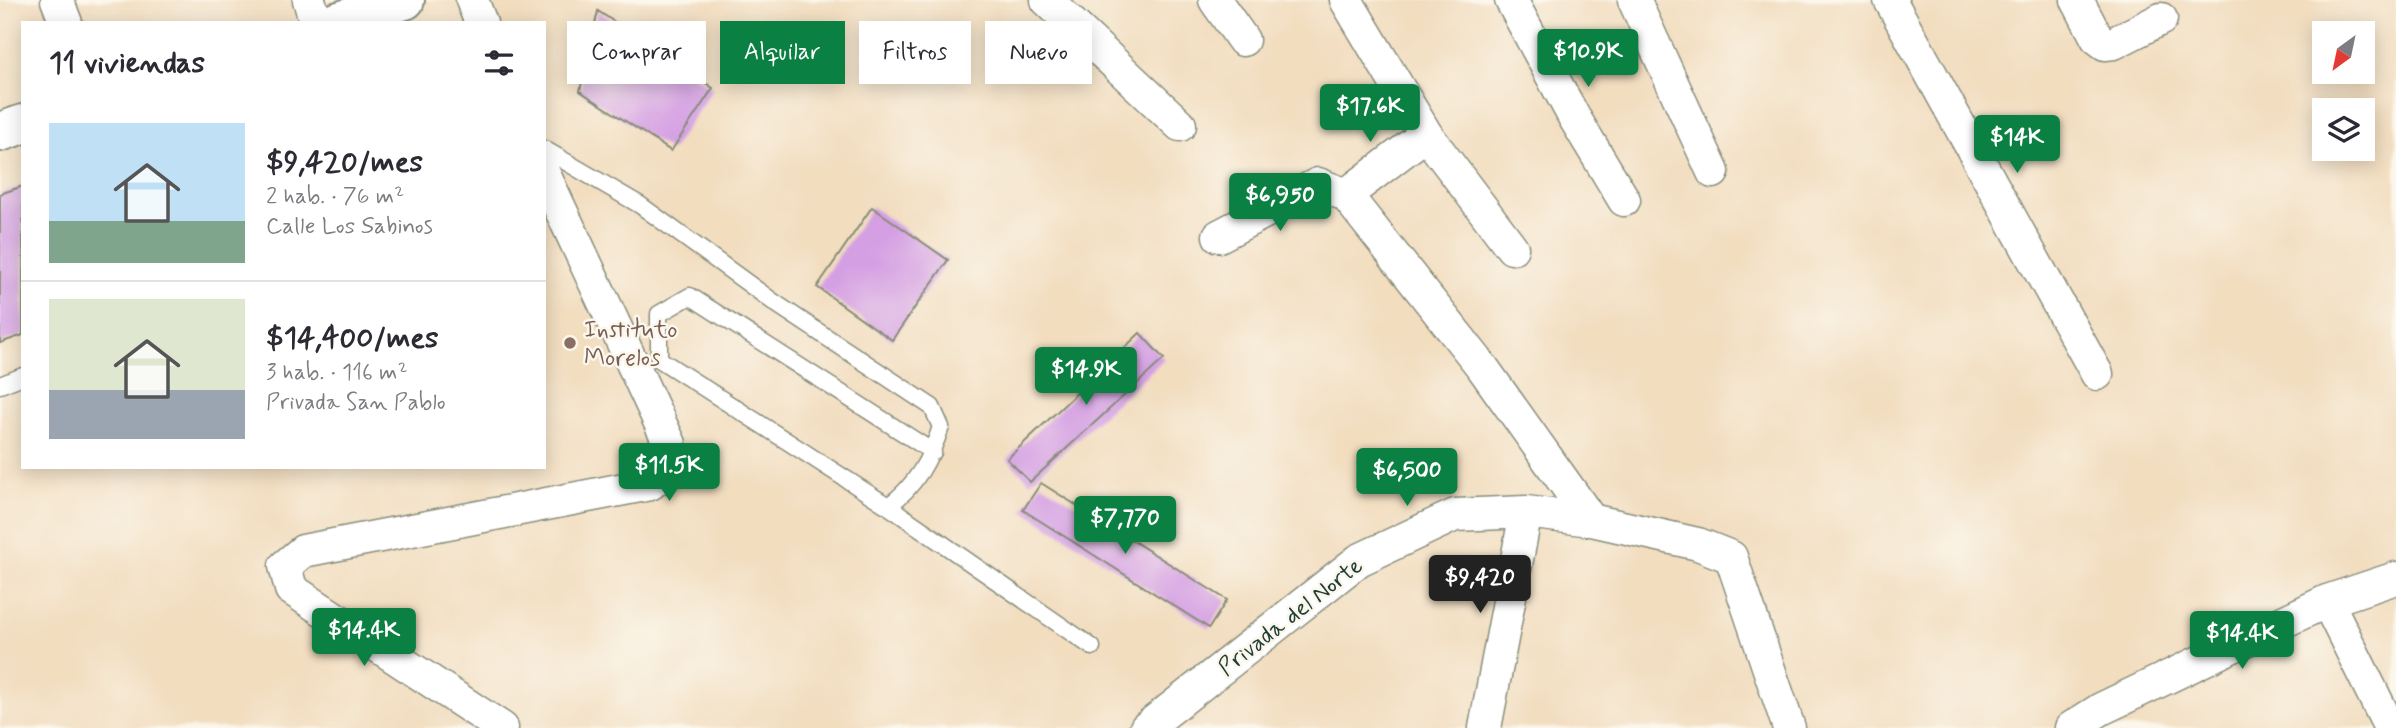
<!DOCTYPE html>
<html lang="es">
<meta charset="utf-8">
<style>
body{margin:0;font-family:Mynerve,sans-serif;background:#f7f7f7;color:#2b2b33;height:100vh;display:flex;flex-direction:column;font-size:26px;white-space:nowrap}
*{box-sizing:border-box;margin:0}
p{font-size:23px;color:#7c7c81}
.icon{flex:none;width:38px;height:38px;fill:none;stroke:currentColor;stroke-width:2;stroke-linecap:round;stroke-linejoin:round}
.map{position:relative;flex:1;overflow:hidden}
.panel{position:absolute;left:21px;top:21px;width:525px;height:448px;display:flex;flex-direction:column;background:#fff;border-radius:0px;box-shadow:0 4px 18px #0003}
.panel>*{flex:none}
.top-card{position:absolute;left:567px;top:21px;width:665px;height:63px;display:flex;gap:14px}
.needle{width:46px;rotate:213deg}
.controls{position:absolute;left:2312px;top:21px;display:grid;gap:14px}
.controls a{display:grid;place-items:center;width:63px;height:63px;border-radius:0px;background:#fff;box-shadow:0 4px 18px #0003;font-size:35px}
.price{position:absolute;translate:-50% -60px;padding:0 16px;border-radius:7px;background:#0b8043;color:#fff;font-size:23px;line-height:46px;filter:drop-shadow(0 2px 4px #0008)}
.price::after{content:'';position:absolute;left:50%;top:42px;width:21px;height:16px;margin-left:-10px;background:inherit;clip-path:polygon(0 0,100% 0,50% 100%)}
.price.active{background:#222;color:#fff}
ul{padding:0;list-style:none}
li{display:flex;align-items:center;gap:21px;height:175px;padding:0 28px}
li+li{border-top:2px solid #e1e1e2}
li span{display:grid;place-items:center;flex:none;width:196px;height:140px;border-radius:0px;color:#555}
li>.icon{margin-inline-start:auto}
span .icon{width:84px;height:84px;fill:#fffc;stroke-width:1}
li b{font-size:30px}
h2{display:flex;justify-content:space-between;align-items:center;height:84px;padding:0 28px;font-size:30px}
.tag{padding:0 24px;border-radius:0px;background:#fff;box-shadow:0 4px 18px #0003;font-size:24px;line-height:63px}
.tag.active{background:#0b8043;color:#fff}
.map>svg:first-child{display:block}
.building{fill:#d49fe3}
.lines{fill:none;stroke-linecap:round;stroke-linejoin:round}
.service-casing{stroke:#888d7a;stroke-width:19}
.minor-casing{stroke:#888d7a;stroke-width:35}
.tertiary-casing{stroke:#888d7a;stroke-width:42}
.service{stroke:#fff;stroke-width:16}
.minor{stroke:#fff;stroke-width:32}
.tertiary{stroke:#fff;stroke-width:38}
.education-dot{fill:#8d6e63;stroke:#fbf7ec;stroke-width:2.5}
.labels{text-anchor:middle;stroke-width:5;stroke-linejoin:round;paint-order:stroke}
.education-label{font-size:24px;fill:#785e54;stroke:#fbf7ec;text-anchor:start}
.street-label{font-size:24px;fill:#1f3d34;stroke:#fbf7ec}
</style>
<div class="map">
<svg width="2396" height="728" viewBox="0 0 2396 728">
<rect width="100%" height="100%" fill="#fbf7ec"/>
<filter id="ink" filterUnits="userSpaceOnUse"><feTurbulence type="fractalNoise" baseFrequency=".0143" numOctaves="2"/><feDisplacementMap in="SourceGraphic" scale="14" xChannelSelector="R" yChannelSelector="G"/><feConvolveMatrix kernelMatrix="1 2 1 2 8 2 1 2 1" color-interpolation-filters="sRGB"/></filter>
<filter id="wash" filterUnits="userSpaceOnUse"><feTurbulence type="fractalNoise" baseFrequency=".00686" numOctaves="4" result="noise"/><feDisplacementMap in="SourceGraphic" scale="28" xChannelSelector="R" yChannelSelector="G"/><feGaussianBlur stdDeviation="1.57" result="paint"/><feColorMatrix in="noise" values="0 0 0 0 0 0 0 0 0 0 0 0 0 0 0 0 0 1.4 0 .05"/><feComposite in="paint" operator="in"/></filter>
<g filter="url(#wash)">
<rect width="100%" height="100%" fill="#f2ddbf"/>
<g id="blocks">
<!-- building -->
<path class="building" d="M598 11 713 88 671 151 580 91Z
M23 186V335L0 343V194Z
M872 207 948 260 892 340 817 287Z
M1140 333 1164 359 1030 482 1007 459Z
M1041 483 1227 600 1209 628 1023 510Z"/>
</g>
</g>
<g filter="url(#ink)">
<use href="#blocks" fill-opacity="0" stroke="#888d7a" stroke-width="2"/>
<g class="lines">
<!-- service casing -->
<g class="service-casing">
<path id="service" d="M544 149 640 205 775 303 932 407 941 427C930 459 916 486 888 506
M0 385 23 376
M933 452 690 296 659 314V359L888 506 1092 647"/>
</g>
<!-- minor casing -->
<g class="minor-casing">
<path id="minor" d="M57 0 66 23
M309 0 316 23
M472 0 481 23
M1047 0 1180 125
M1215 0 1243 40
M1346 0 1426 134 1512 248
M1511 0 1574 117 1624 200
M1634 0 1713 172
M1890 0 2097 374
M2077 0 2097 38 2105 44 2114 43 2161 19
M1346 195 1426 134
M1219 236 1318 184 1346 195 1483 368 1591 520
M2327 601 2390 728
M502 728 291 589 285 566 303 551 650 484 669 468 670 444 544 174
M1146 728 1359 560 1455 515 1526 512 1591 520 1698 544 1731 557 1789 728
M1485 728 1526 512
M2071 728 2101 709 2327 601 2396 578"/>
</g>
<!-- tertiary casing -->
<g class="tertiary-casing">
<path id="tertiary" d="M333 23 405 0
M0 132 23 124"/>
</g>
<!-- service -->
<use href="#service" class="service"/>
<!-- minor -->
<use href="#minor" class="minor"/>
<!-- tertiary -->
<use href="#tertiary" class="tertiary"/>
</g>
</g>
<!-- markers -->
<circle class="education-dot" cx="570" cy="343" r="7"/>
<g class="labels">
<!-- education labels -->
<g class="education-label">
<text x="584" y="337">Instituto<tspan x="584" dy="28">Morelos</tspan></text>
</g>
<!-- street labels -->
<g class="street-label">
<text transform="translate(1290 616) rotate(-38)" y="8">Privada del Norte</text>
</g>
</g>
</svg>
<div class="controls">
<a><svg class="needle" viewBox="-14 -14 28 28"><path d="M0-13l5 13h-10z" fill="#e53935"/><path d="M0 13l5-13h-10z" fill="#7c7c81"/></svg></a>
<a><svg class="icon" aria-label="layers" viewBox="0 0 24 24"><path d="M12 4l9 5-9 5-9-5zM3 14l9 5 9-5"/></svg></a>
</div>
<b class="price" style="left:1588px;top:89px">$10.9K</b>
<b class="price" style="left:1370px;top:144px">$17.6K</b>
<b class="price" style="left:2017px;top:175px">$14K</b>
<b class="price" style="left:1280px;top:233px">$6,950</b>
<b class="price" style="left:1086px;top:407px">$14.9K</b>
<b class="price" style="left:669px;top:503px">$11.5K</b>
<b class="price" style="left:1407px;top:508px">$6,500</b>
<b class="price" style="left:1125px;top:556px">$7,770</b>
<b class="price active" style="left:1480px;top:615px">$9,420</b>
<b class="price" style="left:364px;top:668px">$14.4K</b>
<b class="price" style="left:2242px;top:671px">$14.4K</b>
<div class="top-card">
<a class="tag">Comprar</a>
<a class="tag active">Alquilar</a>
<a class="tag">Filtros</a>
<a class="tag">Nuevo</a>
</div>
<section class="panel">
<h2>11 viviendas<svg class="icon" aria-label="filters" viewBox="0 0 24 24"><path d="M4 7h16M4 17h16"/><circle cx="9" cy="7" r="2"/><circle cx="15" cy="17" r="2"/></svg></h2>
<ul>
<li><span style="background:linear-gradient(#bfe0f5 70%,#7fa58c 0)"><svg class="icon" aria-label="home" viewBox="0 0 24 24"><path d="M3 11l9-7 9 7M6 9v11h12V9"/></svg></span><div><b>$9,420/mes</b><p>2 hab. · 76 m²</p><p>Calle Los Sabinos</p></div></li>
<li><span style="background:linear-gradient(#dfe7d0 65%,#9aa5b1 0)"><svg class="icon" aria-label="home" viewBox="0 0 24 24"><path d="M3 11l9-7 9 7M6 9v11h12V9"/></svg></span><div><b>$14,400/mes</b><p>3 hab. · 116 m²</p><p>Privada San Pablo</p></div></li>
</ul>
</section>
</div>
